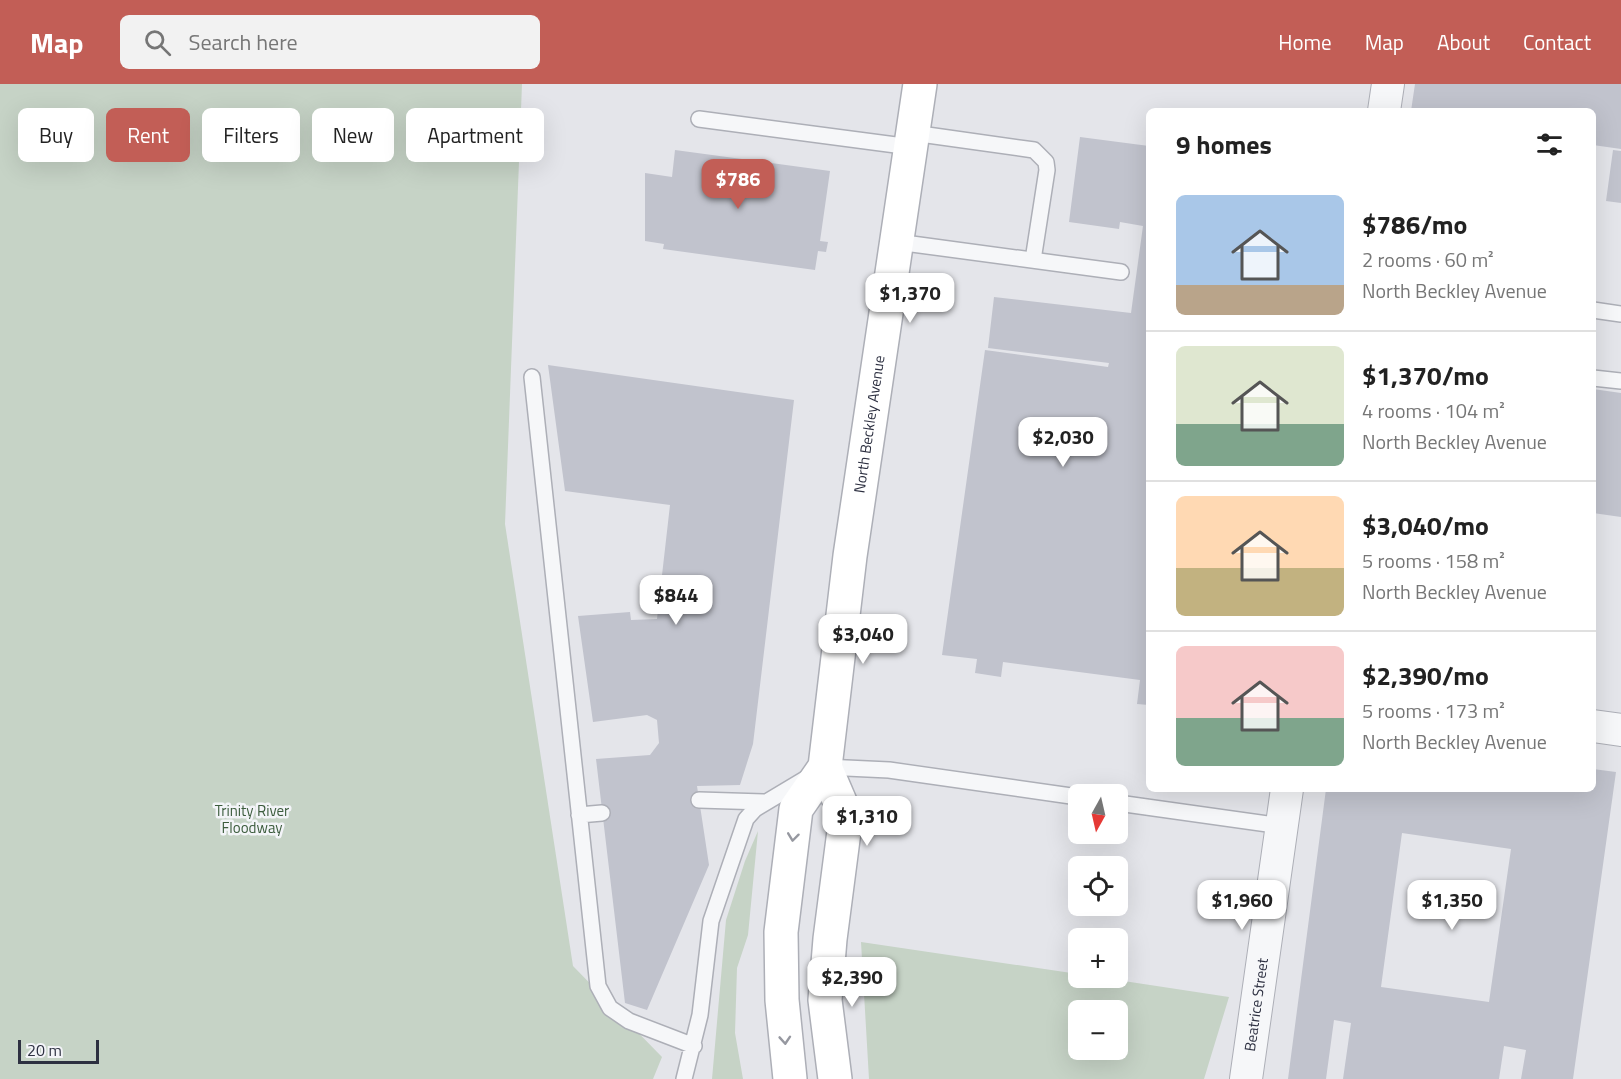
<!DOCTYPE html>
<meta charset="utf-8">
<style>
body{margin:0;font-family:"Titillium Web",sans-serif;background:#f2f2f2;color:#222;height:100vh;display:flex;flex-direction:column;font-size:22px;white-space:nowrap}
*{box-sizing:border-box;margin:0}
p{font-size:20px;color:#767676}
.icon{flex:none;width:33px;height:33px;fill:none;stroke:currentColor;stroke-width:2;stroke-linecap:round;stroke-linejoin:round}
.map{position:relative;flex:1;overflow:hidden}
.sheet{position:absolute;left:1146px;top:24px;width:450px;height:684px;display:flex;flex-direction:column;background:#fff;border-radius:9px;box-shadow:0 6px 24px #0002}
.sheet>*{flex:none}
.top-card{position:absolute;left:18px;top:24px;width:570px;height:54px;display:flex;gap:12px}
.needle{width:39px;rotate:188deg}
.fabs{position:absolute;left:1068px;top:700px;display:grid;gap:12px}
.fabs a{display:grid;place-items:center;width:60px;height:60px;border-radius:9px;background:#fff;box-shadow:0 6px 24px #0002;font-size:30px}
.scale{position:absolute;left:18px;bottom:15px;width:81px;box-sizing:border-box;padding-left:6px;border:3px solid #2d3041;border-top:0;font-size:16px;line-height:21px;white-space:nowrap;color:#2d3041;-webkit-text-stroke:4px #f3f4f8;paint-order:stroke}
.price{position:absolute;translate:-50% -51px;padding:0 14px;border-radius:12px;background:#fff;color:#222;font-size:20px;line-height:39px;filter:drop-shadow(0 2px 3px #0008)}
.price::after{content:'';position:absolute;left:50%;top:36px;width:18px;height:14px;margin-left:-9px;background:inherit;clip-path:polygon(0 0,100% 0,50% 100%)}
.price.active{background:#c25e56;color:#fff}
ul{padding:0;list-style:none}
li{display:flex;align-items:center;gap:18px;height:150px;padding:0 30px}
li+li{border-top:2px solid #e0e0e0}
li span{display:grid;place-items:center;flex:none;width:168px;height:120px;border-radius:9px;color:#555}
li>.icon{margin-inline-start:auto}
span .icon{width:72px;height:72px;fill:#fffc;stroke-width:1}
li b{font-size:26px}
h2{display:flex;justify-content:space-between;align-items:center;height:72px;padding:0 30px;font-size:26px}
.pill{padding:0 21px;border-radius:9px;background:#fff;box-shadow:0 6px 24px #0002;font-size:21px;line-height:54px}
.pill.active{background:#c25e56;color:#fff}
header{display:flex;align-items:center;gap:36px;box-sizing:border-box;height:84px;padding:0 30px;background:#c25e56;color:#fff}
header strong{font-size:28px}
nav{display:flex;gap:33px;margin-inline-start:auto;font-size:21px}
.search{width:420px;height:54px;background:#f2f2f2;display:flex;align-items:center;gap:15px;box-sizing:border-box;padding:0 21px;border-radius:9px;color:#767676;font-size:22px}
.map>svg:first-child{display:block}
.green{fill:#c6d3c6;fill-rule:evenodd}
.building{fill:#c1c3cd;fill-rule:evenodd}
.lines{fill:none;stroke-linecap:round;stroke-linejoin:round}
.service-casing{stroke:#adafb7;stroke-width:18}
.minor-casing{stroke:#adafb7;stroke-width:34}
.secondary-casing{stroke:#adafb7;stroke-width:36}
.service{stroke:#f6f7f9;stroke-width:15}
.minor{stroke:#f6f7f9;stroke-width:32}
.secondary{stroke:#fff;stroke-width:33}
.oneway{stroke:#9698a0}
.labels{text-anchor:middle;stroke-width:5;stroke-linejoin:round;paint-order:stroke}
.street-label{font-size:15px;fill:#2d3041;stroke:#f3f4f8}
.park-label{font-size:15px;fill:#3c5c3d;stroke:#f3f4f8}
</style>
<header>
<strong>Map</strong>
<div class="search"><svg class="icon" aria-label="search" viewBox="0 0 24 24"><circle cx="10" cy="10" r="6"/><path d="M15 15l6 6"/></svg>Search here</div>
<nav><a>Home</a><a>Map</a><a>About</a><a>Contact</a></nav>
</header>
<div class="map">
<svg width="1621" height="995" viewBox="0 0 1621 995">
<rect width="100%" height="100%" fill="#e4e5ea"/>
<!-- green -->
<path class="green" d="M0 0H522L505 440 573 882 662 973 653 995H0Z
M758 747 748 851 737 884 735 949 743 995H712L726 836 745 777Z
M861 858 1078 890V894H1104L1229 913 1204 995H869ZM1078 927H1118V966H1078Z"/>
<!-- building -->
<path class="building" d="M1415 0H1621V65L1593 61V27H1411Z
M1080 53 1149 62V621L1137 620 1140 596 1003 578 1001 593 975 589 977 575 942 571 985 266 1108 283 1109 279 988 264 994 213 1131 229 1143 142 1120 138 1119 145 1069 138Z
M675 66 830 87 820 157 828 158 826 168 818 167 815 186 663 165 664 160 645 157V89L672 93Z
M1613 66 1621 67V119L1606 117Z
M548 281 794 316 753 660 740 701 697 702 709 781 647 926 625 919 596 675 650 671 659 659 657 636 647 631 593 638 578 532 630 528 631 536 657 535 670 421 565 407Z
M1593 305 1621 309V433L1593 429Z
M1593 685 1616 688 1573 995H1521L1526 966 1504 962 1499 995H1343L1351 939 1334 936 1326 995H1288L1326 705H1593ZM1402 749 1511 765 1489 918 1381 903Z"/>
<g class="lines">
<!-- service casing -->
<g class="service-casing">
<path id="service" d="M699 35 911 63
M913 49 1034 66 1046 78 1047 86 1033 176
M897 158 1121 188
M1593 226 1621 230
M532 293 598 902 610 924 629 937 694 962
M1593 294 1621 297
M699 716 766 718
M1118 719 1282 742
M579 731 602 729
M684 995 700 931 711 837 746 735 755 725 825 683 889 686 1078 713"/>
</g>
<!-- minor casing -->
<g class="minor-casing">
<g id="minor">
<path d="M1384 27 1388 0"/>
<path d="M1593 642 1621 646"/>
<path id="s1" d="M1246 995 1287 705"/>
</g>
</g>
<!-- secondary casing -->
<g class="secondary-casing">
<g id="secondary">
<path d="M825 683 846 732 830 855 825 916 835 995"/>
<path id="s2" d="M790 995 782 916 781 848 796 725 825 683 850 472 920 0"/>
</g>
</g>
<!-- service -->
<use href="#service" class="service"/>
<!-- minor -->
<use href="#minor" class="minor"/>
<!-- secondary -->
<use href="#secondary" class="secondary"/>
</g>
<!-- one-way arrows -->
<defs><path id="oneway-chevron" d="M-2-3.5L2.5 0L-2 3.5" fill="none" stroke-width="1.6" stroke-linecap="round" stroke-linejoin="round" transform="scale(1.5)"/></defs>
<g class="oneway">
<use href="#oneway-chevron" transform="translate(793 753) rotate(97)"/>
<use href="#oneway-chevron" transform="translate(785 956) rotate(86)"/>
</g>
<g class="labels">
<!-- street labels -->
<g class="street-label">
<text dy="5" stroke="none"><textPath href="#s2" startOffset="668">North Beckley Avenue</textPath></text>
<text dy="5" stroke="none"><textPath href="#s1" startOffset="75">Beatrice Street</textPath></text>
</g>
<!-- park labels -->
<g class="park-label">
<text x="252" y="732">Trinity River<tspan x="252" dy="17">Floodway</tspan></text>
</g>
</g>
</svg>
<div class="fabs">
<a><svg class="needle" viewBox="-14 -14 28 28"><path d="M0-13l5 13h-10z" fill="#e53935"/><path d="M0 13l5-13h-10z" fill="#767676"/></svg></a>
<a><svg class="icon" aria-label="locate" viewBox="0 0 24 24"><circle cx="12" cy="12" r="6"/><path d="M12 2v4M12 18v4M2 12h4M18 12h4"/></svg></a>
<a>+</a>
<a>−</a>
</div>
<div class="scale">20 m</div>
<b class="price active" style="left:738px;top:126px">$786</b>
<b class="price" style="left:910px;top:240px">$1,370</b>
<b class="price" style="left:1063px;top:384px">$2,030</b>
<b class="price" style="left:676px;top:542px">$844</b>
<b class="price" style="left:863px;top:581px">$3,040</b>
<b class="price" style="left:867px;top:763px">$1,310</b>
<b class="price" style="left:1242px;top:847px">$1,960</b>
<b class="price" style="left:1452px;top:847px">$1,350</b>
<b class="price" style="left:852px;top:924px">$2,390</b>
<div class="top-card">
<a class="pill">Buy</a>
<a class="pill active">Rent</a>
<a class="pill">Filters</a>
<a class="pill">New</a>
<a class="pill">Apartment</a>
</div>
<section class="sheet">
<h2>9 homes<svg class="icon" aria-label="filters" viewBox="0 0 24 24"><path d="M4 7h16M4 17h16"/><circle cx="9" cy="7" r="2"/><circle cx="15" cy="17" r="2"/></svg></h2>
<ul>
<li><span style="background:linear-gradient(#a9c7e8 75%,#b9a48a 0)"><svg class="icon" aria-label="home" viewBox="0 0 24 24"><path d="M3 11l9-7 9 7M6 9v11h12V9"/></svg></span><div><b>$786/mo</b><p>2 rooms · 60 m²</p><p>North Beckley Avenue</p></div></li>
<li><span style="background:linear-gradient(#dfe7d0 65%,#7fa58c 0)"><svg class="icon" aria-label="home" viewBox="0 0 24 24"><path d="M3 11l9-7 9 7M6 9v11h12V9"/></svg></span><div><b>$1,370/mo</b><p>4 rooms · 104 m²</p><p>North Beckley Avenue</p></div></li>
<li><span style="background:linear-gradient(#ffd9b3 60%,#c2b280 0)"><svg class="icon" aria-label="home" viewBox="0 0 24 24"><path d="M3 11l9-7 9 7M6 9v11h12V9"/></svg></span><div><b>$3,040/mo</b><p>5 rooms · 158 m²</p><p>North Beckley Avenue</p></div></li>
<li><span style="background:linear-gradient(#f6c9c9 60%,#7fa58c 0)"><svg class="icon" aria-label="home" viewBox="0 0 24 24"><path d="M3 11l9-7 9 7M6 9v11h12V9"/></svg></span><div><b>$2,390/mo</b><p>5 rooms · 173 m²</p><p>North Beckley Avenue</p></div></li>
</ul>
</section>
</div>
